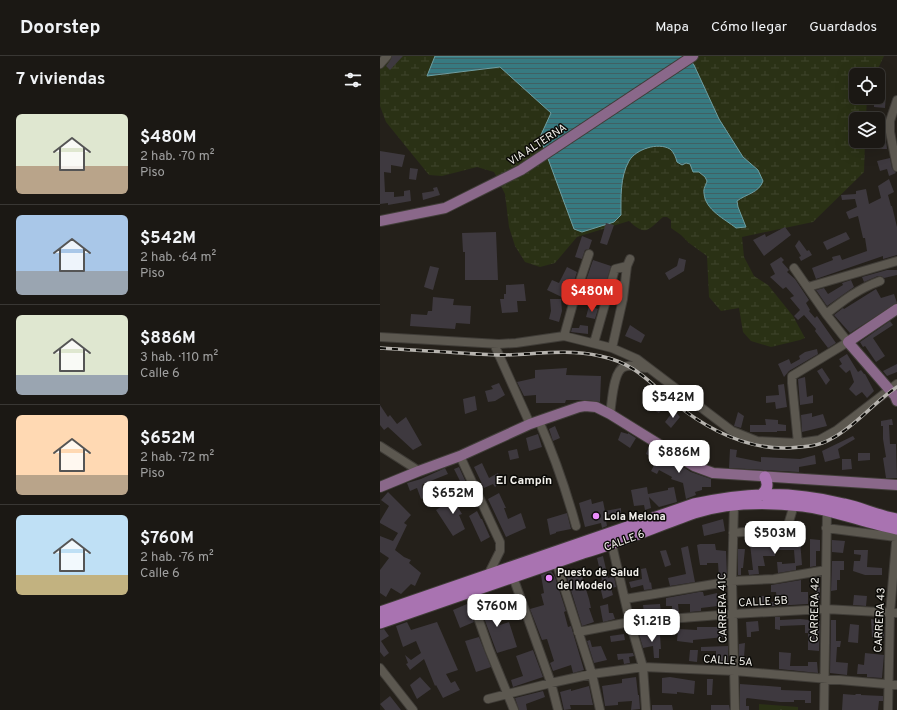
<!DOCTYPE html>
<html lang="es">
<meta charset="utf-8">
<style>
body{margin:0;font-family:Overpass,sans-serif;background:#24211d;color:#f1f3f6;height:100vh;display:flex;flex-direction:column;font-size:15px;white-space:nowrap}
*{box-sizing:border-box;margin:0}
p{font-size:13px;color:#a0a0a0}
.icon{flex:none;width:22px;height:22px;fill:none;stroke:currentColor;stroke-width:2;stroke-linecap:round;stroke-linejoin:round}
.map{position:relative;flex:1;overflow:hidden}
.drawer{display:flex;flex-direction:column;background:#1b1814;width:380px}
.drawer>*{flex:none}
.fabs{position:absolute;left:469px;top:12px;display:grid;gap:8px}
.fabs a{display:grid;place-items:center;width:36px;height:36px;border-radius:6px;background:#1b1814;box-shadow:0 4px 16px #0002,0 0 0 1px #393734;font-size:20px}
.price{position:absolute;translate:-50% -34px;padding:0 9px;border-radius:8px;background:#fff;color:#222;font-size:13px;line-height:26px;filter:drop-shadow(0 1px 2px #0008)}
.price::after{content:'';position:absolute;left:50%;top:24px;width:12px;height:9px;margin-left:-6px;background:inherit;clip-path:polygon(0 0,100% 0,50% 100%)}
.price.on{background:#d93025;color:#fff}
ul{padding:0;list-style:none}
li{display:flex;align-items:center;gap:12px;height:100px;padding:0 16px}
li+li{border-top:1px solid #393734}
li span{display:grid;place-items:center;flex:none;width:112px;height:80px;border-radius:6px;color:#555}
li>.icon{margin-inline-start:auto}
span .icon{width:48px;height:48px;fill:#fffc;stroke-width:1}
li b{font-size:17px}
h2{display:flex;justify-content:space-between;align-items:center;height:48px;padding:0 16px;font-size:17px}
header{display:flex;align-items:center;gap:24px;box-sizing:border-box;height:56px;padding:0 20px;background:#1b1814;border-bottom:1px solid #393734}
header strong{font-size:19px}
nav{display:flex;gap:22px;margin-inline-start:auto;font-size:14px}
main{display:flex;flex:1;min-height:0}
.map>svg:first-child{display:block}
.grass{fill:url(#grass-tufts)}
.wetland{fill:url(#wetland-marsh)}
.water{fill:url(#water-rules);stroke:#6f9ea1}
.building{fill:#3e393f}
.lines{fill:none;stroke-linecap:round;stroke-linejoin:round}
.minor-casing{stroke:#403d38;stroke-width:10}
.major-casing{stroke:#403d38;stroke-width:12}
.highway-casing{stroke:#403d38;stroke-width:13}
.minor{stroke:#5c5850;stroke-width:8}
.major{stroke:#8a688a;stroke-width:10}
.highway{stroke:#a973b1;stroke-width:11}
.rail-casing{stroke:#b7b4af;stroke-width:3.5}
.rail{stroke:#0b0a07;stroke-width:2;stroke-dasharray:6;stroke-linecap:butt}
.poi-dot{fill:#eb8dfc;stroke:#0b0a07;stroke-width:1.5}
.labels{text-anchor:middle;stroke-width:3;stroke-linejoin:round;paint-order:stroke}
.street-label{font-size:11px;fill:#f3f1ec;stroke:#0b0a07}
.poi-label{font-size:11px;font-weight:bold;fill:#f3f1ec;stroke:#0b0a07;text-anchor:start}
.neighbourhood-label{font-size:12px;font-weight:bold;fill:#f3f1ec;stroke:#0b0a07}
</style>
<header>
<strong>Doorstep</strong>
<nav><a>Mapa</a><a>Cómo llegar</a><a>Guardados</a></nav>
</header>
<main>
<section class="drawer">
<h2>7 viviendas<svg class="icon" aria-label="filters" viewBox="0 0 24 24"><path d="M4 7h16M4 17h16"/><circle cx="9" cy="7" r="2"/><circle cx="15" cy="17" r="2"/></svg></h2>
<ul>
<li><span style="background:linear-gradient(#dfe7d0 65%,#b9a48a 0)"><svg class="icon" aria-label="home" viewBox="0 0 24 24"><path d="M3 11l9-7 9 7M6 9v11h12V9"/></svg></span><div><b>$480M</b><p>2 hab. · 70 m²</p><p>Piso</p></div></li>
<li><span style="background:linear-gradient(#a9c7e8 70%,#9aa5b1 0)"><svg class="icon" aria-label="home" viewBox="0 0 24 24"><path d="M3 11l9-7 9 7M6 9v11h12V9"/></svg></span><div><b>$542M</b><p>2 hab. · 64 m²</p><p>Piso</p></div></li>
<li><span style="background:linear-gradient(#dfe7d0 75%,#9aa5b1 0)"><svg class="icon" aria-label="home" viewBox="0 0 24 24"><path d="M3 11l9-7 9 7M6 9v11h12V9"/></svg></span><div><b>$886M</b><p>3 hab. · 110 m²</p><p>Calle 6</p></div></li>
<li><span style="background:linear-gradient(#ffd9b3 75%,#b9a48a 0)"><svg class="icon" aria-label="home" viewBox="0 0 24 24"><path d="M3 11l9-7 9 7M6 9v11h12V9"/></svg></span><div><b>$652M</b><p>2 hab. · 72 m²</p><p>Piso</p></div></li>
<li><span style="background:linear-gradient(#bfe0f5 75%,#c2b280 0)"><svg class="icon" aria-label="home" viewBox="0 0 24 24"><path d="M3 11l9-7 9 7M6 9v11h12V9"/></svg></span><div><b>$760M</b><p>2 hab. · 76 m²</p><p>Calle 6</p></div></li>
</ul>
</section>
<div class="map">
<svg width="517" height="654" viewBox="0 0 517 654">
<defs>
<pattern id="grass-tufts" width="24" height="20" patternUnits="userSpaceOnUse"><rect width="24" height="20" fill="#2a3115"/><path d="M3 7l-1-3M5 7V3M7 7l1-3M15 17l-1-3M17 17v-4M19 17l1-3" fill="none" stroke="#3f452c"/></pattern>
<pattern id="wetland-marsh" width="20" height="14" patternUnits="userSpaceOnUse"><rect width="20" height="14" fill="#2a3115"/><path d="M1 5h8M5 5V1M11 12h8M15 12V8" fill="none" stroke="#3f452c"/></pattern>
<pattern id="water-rules" width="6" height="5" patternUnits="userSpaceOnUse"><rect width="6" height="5" fill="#377a81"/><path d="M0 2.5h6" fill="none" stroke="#406164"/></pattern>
</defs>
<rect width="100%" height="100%" fill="#24201a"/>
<!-- grass -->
<path class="grass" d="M379 648 418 651V654H379Z"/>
<!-- wetland -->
<path class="wetland" d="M0 0H55L47 20 120 11 171 57 202 176 233 166 241 159C241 141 240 121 249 105 256 93 278 86 290 93 294 96 296 102 297 106L310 108 325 121 327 125 323 136 337 158 346 164 358 151 357 145 363 141 373 137 380 131 378 114 363 101 339 63 314 9 307 0H504L495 19H476V41H487L486 63H476V85H485L484 116 433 166 362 181 364 201 374 220 388 229 413 260 425 282 420 284 391 291 371 285 363 276 359 252 341 255 329 241 327 200 309 187 301 179 291 172V164L287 161H283C268 174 266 181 249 165L197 181 175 207 160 211 145 206 135 190 129 171 125 138 114 116 97 111 62 120 49 119 6 66 0 50Z"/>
<!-- water -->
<path class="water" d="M55 0H307L314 9 339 63 363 101 378 114 383 125C379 137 366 138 357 145L358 151 366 171 356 172C345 163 325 154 324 137 323 133 326 129 327 125L325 121 319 116H313L310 108 306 107 302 109 297 106C296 102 294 96 290 93 278 86 256 93 249 105 240 121 241 141 241 159L234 166 202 176 194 173 160 81 171 57 120 11 47 20Z"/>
<!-- building -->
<path class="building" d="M12 0H23L10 14 6 10 11 3Z
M498 38H506L505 52 494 51V41H498Z
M498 64H505V77L507 93H494V85H498Z
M0 95 25 99 22 111 11 109V117L4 116 5 136H14V141L24 140V135L30 134 31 145 8 149V147L0 148Z
M510 102 512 112 516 117 509 120 507 113 500 115 497 105Z
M30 112 38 113 36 124 29 123Z
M509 123 514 136 508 139 511 150H512L517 171V199L503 203V200L436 223 432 212 453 204 452 201 460 199 462 204 487 195 485 182H483L478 160 469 163 466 156 477 151 475 143 462 144 461 139 476 138V135L486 133 489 148 501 142 498 130Z
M57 131 60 139 43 144 42 137 54 135 53 132Z
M226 167 234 169 227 189 220 187Z
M405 171 411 179 384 200 373 184 385 178 386 181Z
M116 176 118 224H85V196H83L82 177Z
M466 176 470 183 447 194 443 186Z
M202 180 212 184 209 193 205 194 202 203 195 201Z
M419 184 427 195 429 194 432 199 421 205 419 201 421 200 415 190Z
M401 201 404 204 402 206 409 214 407 216 415 223 429 244 426 247 430 254 429 255 435 262 437 260 456 287 448 292 435 275 436 273 424 259 418 264 414 260 420 254 410 242 414 240 406 231 403 233 390 221 395 218 390 208Z
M299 202 306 204 304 215 289 224 285 217 297 210Z
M213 204 231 210 223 237 204 230Z
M50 210 59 212 53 234 44 231Z
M187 211 197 216 188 244 167 234 172 224 179 227Z
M507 214H517V219L504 222 501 220H498L484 226 482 221Z
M471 224 474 231 447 250 436 234 444 232 448 238 463 229 462 227Z
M144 228 146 245H137L138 256 122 257 120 243H124V238H126V229Z
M496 233 501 242 514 238 517 247 470 277 454 259 463 252 464 253Z
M53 241 74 243 73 249 91 250 90 268 76 267 75 273 30 270 31 258 47 259 48 255H52Z
M170 243H181L182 255 179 266 169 263 171 255Z
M209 250 218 253 215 263 206 261Z
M510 265 513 269 493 282 505 300 496 306 485 290 483 291 480 286Z
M200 269 208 270V278L191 276 192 272H199Z
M250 269 265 279 261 287 245 280Z
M437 293 438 298 409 315 404 321 398 308 409 303 411 308 420 303 419 300 425 296Z
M467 298 478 316 481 314 484 318H485L494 335 487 342 482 336 476 340 469 333 474 326 470 314 466 317 459 310 462 308 459 303Z
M517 308V316L507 320 503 315Z
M187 312 186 319 221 320 220 346 206 344H186L185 347H156V339L144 340 137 326 155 322V314Z
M442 312 450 324 446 329 437 315Z
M425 321 427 341 433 339V347L420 349 418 323Z
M119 327 125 339 115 345 108 346 105 335 113 333 111 330Z
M404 328 407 351 396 353 395 346 386 347V340L399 339 398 329Z
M95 340 97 354 85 358 83 343Z
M281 342 287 347 279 357 272 353Z
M0 349 8 361 10 359 17 368 26 361 42 389 33 394 8 371 4 374 0 369Z
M294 354 300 361 291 372 285 366Z
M358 356 364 360 361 372 354 370Z
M432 357V361L443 358 447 370 422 376 421 359Z
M385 363 398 364V368L406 369V375H397V376H370V369H386Z
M512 363 513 369H509L510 388H516L517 422H506L503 402 506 401 503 383V370H501V365Z
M175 370 180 382 173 385 169 373Z
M241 376 248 378V377L256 382 250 392 238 384Z
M158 378 162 391 149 395 146 382Z
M473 380 475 383 458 393 460 402 445 406 442 395Z
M269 390 284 401 292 404 311 416 331 423V431H322V434L315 436 316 439 306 443 303 427 291 423 292 421 279 414 277 418 271 415 277 404 266 398Z
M137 393 139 402 130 404 128 395Z
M350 393 357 394 356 401 381 406V401L420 403 435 399 436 408 419 411V416L349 412Z
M478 397H490V404L478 405Z
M462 403H471L472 413 462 414Z
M102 407 109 422 118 417 121 426 115 431 113 428 104 432 94 411Z
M79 411 90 435 86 437 74 413Z
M65 412 68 418 43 428 42 430 46 440 41 443 37 432 30 435 27 427 41 423Z
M267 431 268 438 288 434V432L294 431 297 446 279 451 269 441 271 452 265 454 264 449 254 450 251 434Z
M8 436 31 459 24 467 27 469 15 494 24 501 31 504 29 507 41 517 35 530 31 528 21 538 11 532 6 541 0 537V514L9 502 0 496V480L13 485 18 477 0 467V465L9 450 1 444Z
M83 436 86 442 76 448 82 458 79 459 85 473 73 480 56 454Z
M119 437 126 452H124L128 463 141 457 146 472 126 481 108 443Z
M211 443 212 448 223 445 225 455 241 452V457L225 459 227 470 222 472 221 467 205 471 199 447Z
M97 455 101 463H102L110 481 101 486 89 460Z
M187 457 191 473 176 476V477L170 479 167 463Z
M343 463 345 475 324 480 322 469Z
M430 483 440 484V495H436V510L430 511Z
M420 484 422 509 416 510V514L398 517 397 506H402V508L415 507 414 494H395V500H383L385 510H378L379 518 369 519 368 514H373L370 488 403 487V485Z
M452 484 465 485 463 497 452 496Z
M320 488H335L336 494 346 495 347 520 339 522 338 507H327V509H320L317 489Z
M308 490 315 526 290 530 288 522 306 518 301 492Z
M358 493H365L363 512H361V519H358Z
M286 494 291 509 285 511 280 495Z
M474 494H488L487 511 502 512V519H485L473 515 474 505H480L481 499 474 498Z
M223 500 228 522 234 520 236 531 231 532 233 539 223 543 219 526 222 524 217 502Z
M452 505H464V514H460V524H457V534L451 535Z
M266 512 270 527 271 526 272 533 264 534 263 529 251 532 249 526 262 523 261 513Z
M171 515 175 521 186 555 184 556 188 571 191 570 204 614 193 617 191 609 173 615 170 607 174 605 167 583 162 584 150 553 164 549 161 538 164 537 161 519Z
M194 516 195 519 201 517 209 543 211 552H209L214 566 202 570 186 518Z
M435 521H440V546H437Z
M421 524V536H428V548L378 551V540H385V546H397L396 536H391V529Z
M319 536H323L324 540 337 537 338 550 321 552V555L310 556V548H298L299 557H292V550H286V542Z
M474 539 487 540 486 550 473 549Z
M112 542 116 557 113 559 120 569 129 566 137 591 117 597 98 546Z
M87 548 94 566 80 572 73 554Z
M228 548 229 557H233L235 563 223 566 220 550Z
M280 548 281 556 264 557 263 549Z
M395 561H400V564L420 563 440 565 439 595 428 594V577H425V569L400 570V574L395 573Z
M491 563 504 565 503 575H504V582L492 581Z
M451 564H456V585H461L460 591H457L456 606 468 607 467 619 450 617Z
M378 565 379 575 371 576V581H367L366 566Z
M27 566 31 574 57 566 78 614 66 618 71 627 75 625 80 634 63 642 56 629 55 630 44 603 30 614 26 608 28 607 25 599 31 604 41 597 36 585 23 591 16 570Z
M344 568 345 581 313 584V587L297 585 298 573 317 574V571H337V569Z
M470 568 479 569 478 587 468 586Z
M4 573 9 580 1 585 9 597 4 601 0 596V574Z
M267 577V579H280L281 593H279V602H274L273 590 263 592 259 578Z
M244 578 245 584 231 586 230 580Z
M99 581 111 611 96 616 85 585Z
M210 584 212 591 221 590 227 604 214 607 207 585Z
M365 587 364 602H368V608H359V588Z
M348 590V609H336V595H321V591Z
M153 594 163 621 133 631 131 624 143 620 136 600Z
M310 594H318L317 606 309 605Z
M399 596 411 597 410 610H428V606H437L438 617 399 613Z
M253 597 254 600 249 601 250 607 244 608 243 603 238 604 237 598Z
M485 597 504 599 502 622 487 621V618H477L478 608 484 609Z
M40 621 51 633 37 643 30 629Z
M256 621 258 639H259L260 653 251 654 252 645 238 646V649L225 650 222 630 242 627V623Z
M290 621 315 625 314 638 297 636V638L282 637V622Z
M327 623H333L332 639H327Z
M360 628 401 631V634L431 635V647H425V644H414V646H400L367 642 366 643V650H369V654H360Z
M209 630 213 649H190L191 653 184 654 180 636 191 633V635Z
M163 635 165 641 146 648 147 654H139L135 642Z
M463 638 475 639 476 638H481V639L503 640V645H499L498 654H462Z
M10 640 21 654H5L0 648Z
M272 649H292L293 654H272Z
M331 649H349L350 654H331Z"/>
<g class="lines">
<!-- minor casing -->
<g class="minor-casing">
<path id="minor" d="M0 8 7 0
M517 111 510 76V65L517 44
M414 212 446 258 468 286 412 320V327L418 387
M428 231 517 205
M196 237 226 244
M227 241 243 243
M446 258C464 244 478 233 500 225
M184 280 196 237 209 198
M0 281 119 288 136 287 184 280 232 292 257 303 352 375 377 385 418 387 439 384 457 374 517 328
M214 287 235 213 247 210
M114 288 150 368
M232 292 243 243 247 210 250 203
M230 358C232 346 233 315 244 311 251 308 260 311 266 312
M159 365C174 399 186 434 196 470
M0 390 39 415
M80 400 120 486V495L108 519
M354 450 352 525 355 654
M446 472 516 481
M353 477C371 475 392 476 408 469L414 449
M232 489 250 566 263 611 266 654
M176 506 212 618 220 654
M133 521 171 627 178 654
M89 536 109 593 134 654
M245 543 352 525 394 523 446 514
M198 576 250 566 353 558 445 553 517 557
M0 612 33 654
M108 643 171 627 212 618 263 611 355 615 517 629
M444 654 447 454
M508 654 510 557 517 475"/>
</g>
<!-- major casing -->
<g class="major-casing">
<path id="major" d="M0 165 65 152 141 114 313 0
M517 253 468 286 515 340 517 345
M0 431 39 415 80 400 150 368 199 351 205 350 216 351 230 358 314 410 333 417 517 429"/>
</g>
<!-- highway casing -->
<g class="highway-casing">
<path id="highway" d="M382 438C388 434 388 427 385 421
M0 556 314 448C370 436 409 435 464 448 483 452 498 460 517 463
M0 567 203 497C241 486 277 470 314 457 348 446 388 446 423 450 455 454 485 467 517 473"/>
</g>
<!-- minor -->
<use href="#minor" class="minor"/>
<!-- major -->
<use href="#major" class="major"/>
<!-- highway -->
<use href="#highway" class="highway"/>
<!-- rail casing -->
<g class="rail-casing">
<path id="rail" d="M0 292C27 294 54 295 81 297 96 298 111 299 126 299 158 298 188 293 220 300 254 307 267 324 292 345 325 372 364 393 407 392 422 391 437 391 451 383 476 370 494 346 517 331"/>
</g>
<!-- rail -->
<use href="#rail" class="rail"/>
</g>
<!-- markers -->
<g class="poi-dot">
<circle cx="216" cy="460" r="4"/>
<circle cx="169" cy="522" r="4"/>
</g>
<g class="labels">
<!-- street labels -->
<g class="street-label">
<text transform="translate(157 88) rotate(-33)" y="4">VIA ALTERNA</text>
<text transform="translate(244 484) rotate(-20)" y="4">CALLE 6</text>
<text transform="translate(383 545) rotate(-3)" y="4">CALLE 5B</text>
<text transform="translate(342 552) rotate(-91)" y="4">CARRERA 41C</text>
<text transform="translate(434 554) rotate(-89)" y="4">CARRERA 42</text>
<text transform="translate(499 564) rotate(-87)" y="4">CARRERA 43</text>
<text transform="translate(348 604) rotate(4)" y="4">CALLE 5A</text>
</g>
<!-- poi labels -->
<g class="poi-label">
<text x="224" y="464">Lola Melona</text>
<text x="177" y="520">Puesto de Salud<tspan x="177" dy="13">del Modelo</tspan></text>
</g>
<!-- neighbourhood labels -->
<g class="neighbourhood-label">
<text x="144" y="428">El Campín</text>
</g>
</g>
</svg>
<div class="fabs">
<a><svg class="icon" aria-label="locate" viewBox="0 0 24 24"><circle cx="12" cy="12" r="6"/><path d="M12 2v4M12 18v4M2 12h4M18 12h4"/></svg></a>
<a><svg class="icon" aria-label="layers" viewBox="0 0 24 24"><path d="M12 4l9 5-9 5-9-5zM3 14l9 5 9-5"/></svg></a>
</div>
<b class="price on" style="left:212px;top:257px">$480M</b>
<b class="price" style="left:293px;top:363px">$542M</b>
<b class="price" style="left:299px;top:418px">$886M</b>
<b class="price" style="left:73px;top:459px">$652M</b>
<b class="price" style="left:395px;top:499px">$503M</b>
<b class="price" style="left:117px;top:572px">$760M</b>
<b class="price" style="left:272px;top:587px">$1.21B</b>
</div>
</main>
